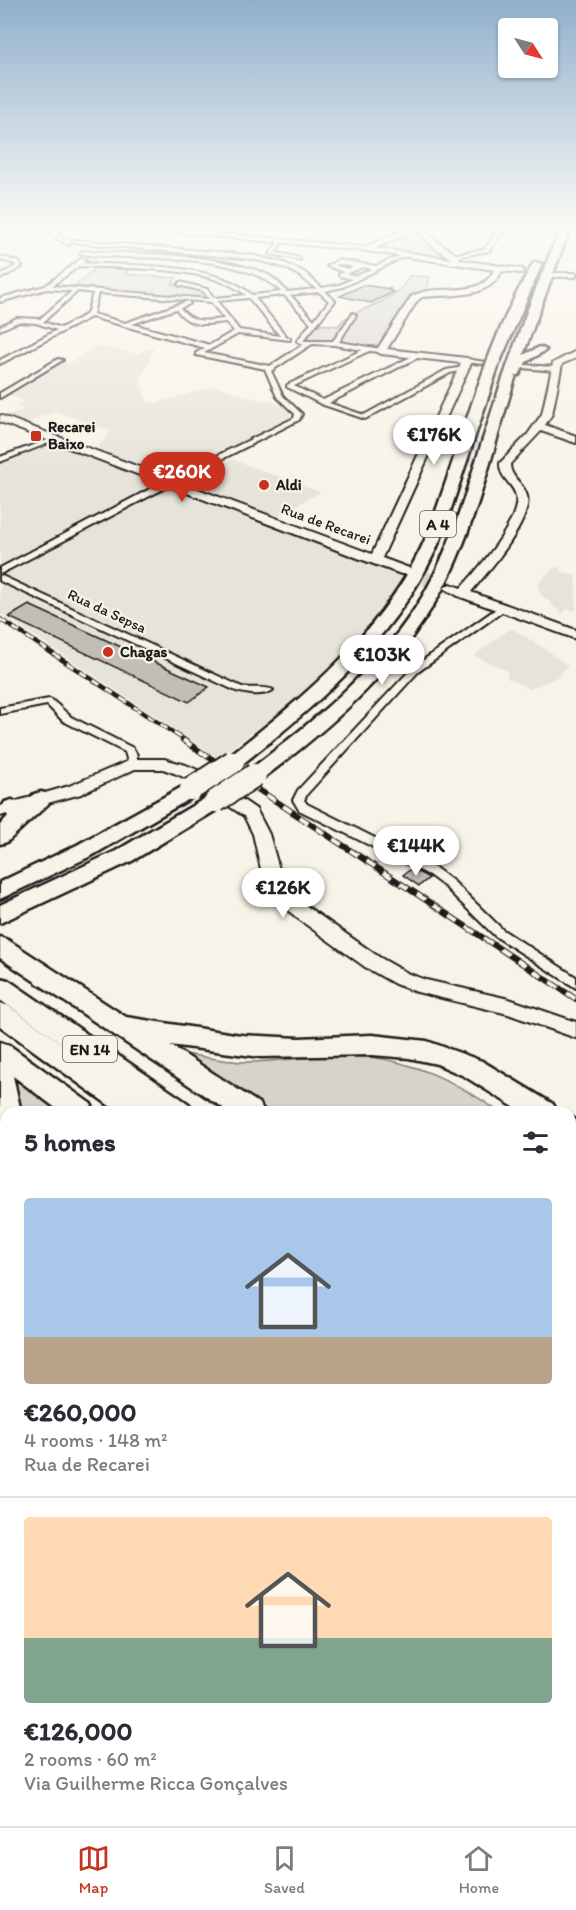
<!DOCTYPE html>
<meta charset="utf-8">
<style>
body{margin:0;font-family:Itim,sans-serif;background:#f7f7f7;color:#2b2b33;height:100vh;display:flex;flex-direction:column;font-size:22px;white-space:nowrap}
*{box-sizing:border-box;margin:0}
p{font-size:20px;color:#7c7c81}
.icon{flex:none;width:33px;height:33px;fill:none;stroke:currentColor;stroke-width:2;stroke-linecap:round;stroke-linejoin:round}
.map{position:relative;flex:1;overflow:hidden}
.drawer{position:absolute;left:0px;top:1106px;width:576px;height:722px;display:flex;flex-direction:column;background:#fff;border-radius:18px 18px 0 0;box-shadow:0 2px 4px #0004}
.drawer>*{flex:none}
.needle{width:39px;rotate:126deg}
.buttons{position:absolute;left:498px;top:18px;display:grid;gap:12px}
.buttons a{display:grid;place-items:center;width:60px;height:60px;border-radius:6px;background:#fff;box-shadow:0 2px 4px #0004;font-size:30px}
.price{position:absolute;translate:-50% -51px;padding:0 14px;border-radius:21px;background:#fff;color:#222;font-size:20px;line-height:39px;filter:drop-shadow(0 2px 3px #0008)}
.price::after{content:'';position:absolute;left:50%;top:36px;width:18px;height:14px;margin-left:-9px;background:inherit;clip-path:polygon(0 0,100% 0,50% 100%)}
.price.current{background:#c8321e;color:#fff}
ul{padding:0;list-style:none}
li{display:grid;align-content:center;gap:12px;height:318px;padding:0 24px}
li+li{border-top:2px solid #e1e1e2}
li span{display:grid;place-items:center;height:186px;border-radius:6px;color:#555}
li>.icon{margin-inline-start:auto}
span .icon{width:108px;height:108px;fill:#fffc;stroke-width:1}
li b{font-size:26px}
h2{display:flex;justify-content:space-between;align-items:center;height:72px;padding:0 24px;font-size:26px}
.dock{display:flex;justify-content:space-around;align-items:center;height:84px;border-top:2px solid #e1e1e2;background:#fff;font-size:16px;color:#7c7c81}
.dock a{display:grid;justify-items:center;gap:3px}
.dock .current{color:#c8321e}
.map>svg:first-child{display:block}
.built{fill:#e6e3d9}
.green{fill:#d7d3cb;stroke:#7a7874;stroke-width:1.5}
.building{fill:#c0beb5;stroke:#1c1c1c;stroke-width:1.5}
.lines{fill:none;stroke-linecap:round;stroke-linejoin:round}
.street-tunnel{stroke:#d6d3c9;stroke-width:7;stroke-dasharray:7 4;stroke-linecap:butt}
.secondary-tunnel{stroke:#d6d3c9;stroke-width:14;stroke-dasharray:14 7;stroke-linecap:butt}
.street-casing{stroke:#1c1c1c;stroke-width:4}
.secondary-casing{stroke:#1c1c1c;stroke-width:4}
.highway-casing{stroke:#1c1c1c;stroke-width:5}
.street{fill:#f7f3e8;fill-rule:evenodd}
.secondary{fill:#f7f3e8;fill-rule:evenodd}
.highway{fill:#f7f3e8;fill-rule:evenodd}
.rail-far1-casing{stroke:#1c1c1c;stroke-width:4.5}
.rail-casing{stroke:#1c1c1c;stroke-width:6}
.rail-far1{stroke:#f7f3e8;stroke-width:3;stroke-dasharray:8;stroke-linecap:butt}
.rail{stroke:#f7f3e8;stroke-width:4;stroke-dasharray:10;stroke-linecap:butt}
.highway-bridge-casing{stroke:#1c1c1c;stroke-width:26;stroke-linecap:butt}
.highway-bridge{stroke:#f7f3e8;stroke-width:22}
.poi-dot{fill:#c8321e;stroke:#f7f3e8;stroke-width:2}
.labels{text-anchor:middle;stroke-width:4.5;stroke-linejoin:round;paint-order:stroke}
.far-poi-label{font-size:15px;font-weight:bold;fill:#1c1c1c;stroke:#f7f3e8;text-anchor:start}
.far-street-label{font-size:15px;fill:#1c1c1c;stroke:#f7f3e8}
.shield{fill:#f7f3e8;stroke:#5e5c59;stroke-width:1.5}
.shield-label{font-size:16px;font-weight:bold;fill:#1c1c1c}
</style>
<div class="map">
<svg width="576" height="1826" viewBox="0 0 576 1826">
<rect width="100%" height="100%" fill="#f7f3e8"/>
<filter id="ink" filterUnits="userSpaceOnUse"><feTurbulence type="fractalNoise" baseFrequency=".0167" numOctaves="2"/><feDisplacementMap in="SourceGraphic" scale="12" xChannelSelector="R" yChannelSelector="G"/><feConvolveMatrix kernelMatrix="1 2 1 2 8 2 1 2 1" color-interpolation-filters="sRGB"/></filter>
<g filter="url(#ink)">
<!-- built -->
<path class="built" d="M0 239 44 246 52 251 43 258 0 250Z
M98 346 137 354 149 348 154 349 140 381 147 401 157 403 216 386 262 401 271 400 292 412 293 416 168 477 99 451V446L111 431 55 411 25 424 4 416 23 409 16 405 25 401 4 394 62 361 69 363Z
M53 442 403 574 392 594 361 635 315 683 283 710 218 758 0 613V462Z
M231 459 320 492 276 517 187 482Z
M557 566 563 572 576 576V611L567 609 562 614 540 593 538 585 545 576Z
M511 628 545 649 568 666 557 677 530 689 507 678 508 671 474 656Z
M576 1677V1826H445L449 1821H570V1684Z"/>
<!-- green -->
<path class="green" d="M414 231 446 257 374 248 412 231Z
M97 267 128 270 125 274 177 278 172 284 199 290 208 299 72 288Z
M409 276 430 277 427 290 410 295 380 345 365 347 306 339 319 324 338 326C351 306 396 307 409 276Z
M181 1053C202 1057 223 1061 244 1062 282 1063 327 1052 364 1056 415 1062 457 1082 498 1111H268Z
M13 1070 67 1111 6 1112V1334L0 1333V1093L17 1105Z
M570 1174 576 1179V1304L570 1301Z
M0 1481H6V1821H88V1826H0Z
M271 1821H387L382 1826H275Z"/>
<!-- building -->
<path class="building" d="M363 285 390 289 388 290 394 292 371 303 340 296Z
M29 605 209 687 189 702 9 617Z
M411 869 422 874 429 878 419 886 403 875Z"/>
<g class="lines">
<!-- street-tunnel -->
<path class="street-tunnel" d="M482 362 523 366"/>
<!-- secondary-tunnel -->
<path class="secondary-tunnel" d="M405 571 450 588"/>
<!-- street casing -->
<g class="street-casing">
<path id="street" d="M56 228H61L57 235 64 239 251 255 284 263 304 272 322 288 339 285 352 279 339 276V274L344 272 327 266 338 260 376 266 407 253V255L343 287 325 291 335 301 303 341H333L353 313 356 315 339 342 381 349 383 352 369 351 294 386 323 400 415 355H419V357L329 403 364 415 446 370 464 367 467 369 450 373 365 419 321 404 287 387V385L362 350 335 345 312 344 271 371 283 396 302 414 299 420 171 485 0 574V568L165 481 294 418 295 414 277 397 265 369 196 355V353L205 348 91 317 0 364V360L57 330 36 323 18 322 0 330V326L17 318 40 319 72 291 47 289 0 302V298L45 286 81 259 86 260 83 263C130 266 216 262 252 295L281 292C242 250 135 261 80 254L82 251C133 254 225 253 270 276 276 280 282 286 287 292L316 289C293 268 280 265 251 259L69 242 71 244 69 245 52 236ZM339 264 354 267 348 269 335 266ZM79 266C125 269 210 265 246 295L214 298 207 289 180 282 178 285 203 291 209 299 52 286ZM363 267 372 269 356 276 346 274ZM78 291 93 293 87 314 61 328 43 322ZM319 292 329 301 314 320 290 295ZM98 293 211 302 224 319C204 321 194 324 180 308L190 304 188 301 125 323 93 314ZM284 295 311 323 297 341 304 344 270 366 204 353 238 334 290 340V338L287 337 255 298ZM249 298 280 336 239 330 217 301ZM176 309C191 329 204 324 226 322L234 331 210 345 132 324Z
M500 228H505L489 251 450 258 447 256 485 249Z
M3 230 7 231 0 235V232Z
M280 239 284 240 275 252 300 258V260L270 254Z
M0 256 19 262 22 267 0 279V275L16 266 15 264 0 260Z
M58 359 63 360 0 398V393Z
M467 359 485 362 482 364 465 362Z
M524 365 555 367 558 369 555 371 522 368V366Z
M53 438 59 439 0 462V457Z
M0 575 242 687C251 689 267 686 273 690 262 697 248 694 236 691L0 581Z
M503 604 506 605V609L418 672 307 794 304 800 307 804 437 869 453 881 503 930 576 977V988L495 936 445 887 429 875 299 810 293 800 298 790 412 668Z
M49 699 52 700 71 717 133 748 137 755V766H129L125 752 63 721 47 705 0 714V708Z"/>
</g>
<!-- secondary casing -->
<g class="secondary-casing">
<path id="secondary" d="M130 228H160L365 247 407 228H422L438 242 460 257V260L523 269V273H520L502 271C489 300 449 294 422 297L417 301 387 349 467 358 472 361 382 558 409 568 411 571 409 574H401L371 563 0 422V415L372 554 461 363 381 354 376 351 411 297C436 281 479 302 494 270L367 251ZM416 230 432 246 452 259 375 248Z
M309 228H355L352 230Z
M555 273H576V277H552L551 275Z
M576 351V358L562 364 552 414 545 425 576 436V443L541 431 510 464C510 478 524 483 527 496 533 521 487 573 471 592L576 630V639L458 596 444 588 450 584 461 588C477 570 521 521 516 496 513 483 499 478 500 463L528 434 542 414 553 363Z
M133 759H164L186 765 200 771 256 809 269 834 279 869 292 892 309 908 379 957 409 974 426 980 509 999 576 1022V1038L508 1014 417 992 395 984 365 967 297 918 280 902 261 869 253 834 244 816 188 779 174 773 163 769H135L81 794 0 816V806L69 786Z
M0 1355 6 1358V1391L0 1388Z
M6 1399V1434L0 1436V1402Z
M0 1442H6V1468H0Z
M398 1821H432L430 1826H396Z"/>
</g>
<!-- highway casing -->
<g class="highway-casing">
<path id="highway" d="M561 228H570L523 355 540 347 546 350 526 362 519 375H516C496 437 482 502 456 561 417 653 340 720 262 779L255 781 248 779 245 775 248 771C310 724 371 675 414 610 450 556 465 493 485 433 507 363 532 295 561 228Z
M534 262 542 264 499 364 443 533C403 632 322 701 240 766L233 768 226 766 223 762 226 758C307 695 387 629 428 533 462 443 484 345 534 262Z
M191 782 198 784 201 789 198 794 93 855 0 899V882L77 845Z
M41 792 48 794 51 799 48 804 7 842 0 844V825L8 816 2 807 5 802 12 800 21 805 34 794Z
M216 794 223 796 226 801 223 806 132 861 0 923V905L116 851 209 796Z
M0 937 8 940 126 1017 241 1035 299 1038 372 1035 427 1041 482 1061 553 1104 557 1112H522L464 1076 437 1064 409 1058 372 1055 261 1057 170 1045 260 1104 264 1112H229L0 958Z
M0 978 8 980 189 1104 193 1112H159L149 1104 152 1112H118L0 1026V1003L9 1006 93 1065 0 1000Z
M0 1042 9 1045 91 1104 95 1112H61L13 1076 21 1112H6V1165L0 1167Z
M570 1117 576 1120V1146L570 1144Z
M570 1148 576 1150V1176L570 1174Z
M6 1297V1338L3 1339 6 1340 5 1390 0 1388V1299Z
M570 1308 576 1310V1342L570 1340Z
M570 1366 576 1369V1402L570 1399Z
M570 1400 576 1402V1437L570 1435Z
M570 1459 576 1462V1497L570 1494Z"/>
</g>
<!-- street -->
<use href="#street" class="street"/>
<!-- secondary -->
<use href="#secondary" class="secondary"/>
<!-- highway -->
<use href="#highway" class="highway"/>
<!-- rail-far1 casing -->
<g class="rail-far1-casing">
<path id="rail-far1" d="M0 619 186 741"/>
</g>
<!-- rail casing -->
<g class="rail-casing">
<path id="rail" d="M183 740 576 999"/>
</g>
<!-- rail-far1 -->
<use href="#rail-far1" class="rail-far1"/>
<!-- rail -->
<use href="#rail" class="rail"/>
<!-- highway-bridge casing -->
<g class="highway-bridge-casing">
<path id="highway-bridge" d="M191 789 233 762
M216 801 255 775"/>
</g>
<!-- highway-bridge -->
<use href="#highway-bridge" class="highway-bridge"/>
</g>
</g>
<!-- sky -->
<linearGradient id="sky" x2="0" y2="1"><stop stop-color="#90b0cc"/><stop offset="0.47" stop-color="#fbfaf5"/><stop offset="1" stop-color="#fbfaf5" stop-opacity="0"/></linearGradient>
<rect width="576" height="484" fill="url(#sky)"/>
<!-- markers -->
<g class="poi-dot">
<rect x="30" y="430" width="12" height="12" rx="3"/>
<circle cx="264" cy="485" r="6"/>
<circle cx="108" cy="652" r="6"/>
</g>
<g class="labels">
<!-- far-poi labels -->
<g class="far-poi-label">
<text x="48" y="432">Recarei<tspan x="48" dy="17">Baixo</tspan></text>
<text x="276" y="490">Aldi</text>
<text x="120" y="657">Chagas</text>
</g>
<!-- far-street labels -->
<g class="far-street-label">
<text transform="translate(326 524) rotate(20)" y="5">Rua de Recarei</text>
<text transform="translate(107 611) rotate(25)" y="5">Rua da Sepsa</text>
</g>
<!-- shield labels -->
<g class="shield">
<rect x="420" y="511" width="36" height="26" rx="4.5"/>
<rect x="63" y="1036" width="54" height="26" rx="4.5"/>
</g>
<g class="shield-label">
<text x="438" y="530">A 4</text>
<text x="90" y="1055">EN 14</text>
</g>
</g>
</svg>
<div class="buttons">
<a><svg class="needle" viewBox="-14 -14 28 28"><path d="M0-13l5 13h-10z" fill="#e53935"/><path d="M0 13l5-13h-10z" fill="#7c7c81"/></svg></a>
</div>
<b class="price" style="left:434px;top:466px">€176K</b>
<b class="price current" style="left:182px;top:503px">€260K</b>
<b class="price" style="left:382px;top:686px">€103K</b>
<b class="price" style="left:416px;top:877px">€144K</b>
<b class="price" style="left:283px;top:919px">€126K</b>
<section class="drawer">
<h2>5 homes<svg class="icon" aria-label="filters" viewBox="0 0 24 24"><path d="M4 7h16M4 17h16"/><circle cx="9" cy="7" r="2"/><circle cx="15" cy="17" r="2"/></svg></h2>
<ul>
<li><span style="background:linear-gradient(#a9c7e8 75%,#b9a48a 0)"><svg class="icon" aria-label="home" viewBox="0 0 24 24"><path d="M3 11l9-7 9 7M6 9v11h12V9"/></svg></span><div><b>€260,000</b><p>4 rooms · 148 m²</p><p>Rua de Recarei</p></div></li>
<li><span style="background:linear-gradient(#ffd9b3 65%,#7fa58c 0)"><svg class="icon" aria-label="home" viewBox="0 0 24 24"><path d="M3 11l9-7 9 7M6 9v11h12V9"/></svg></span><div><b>€126,000</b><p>2 rooms · 60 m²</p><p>Via Guilherme Ricca Gonçalves</p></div></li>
</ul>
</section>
</div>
<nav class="dock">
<a class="current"><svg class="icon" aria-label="map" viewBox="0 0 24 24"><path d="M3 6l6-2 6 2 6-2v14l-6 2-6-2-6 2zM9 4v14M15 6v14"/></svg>Map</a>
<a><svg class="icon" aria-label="saved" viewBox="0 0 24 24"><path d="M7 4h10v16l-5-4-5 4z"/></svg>Saved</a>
<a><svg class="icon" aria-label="home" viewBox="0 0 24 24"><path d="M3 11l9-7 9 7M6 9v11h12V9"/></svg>Home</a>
</nav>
